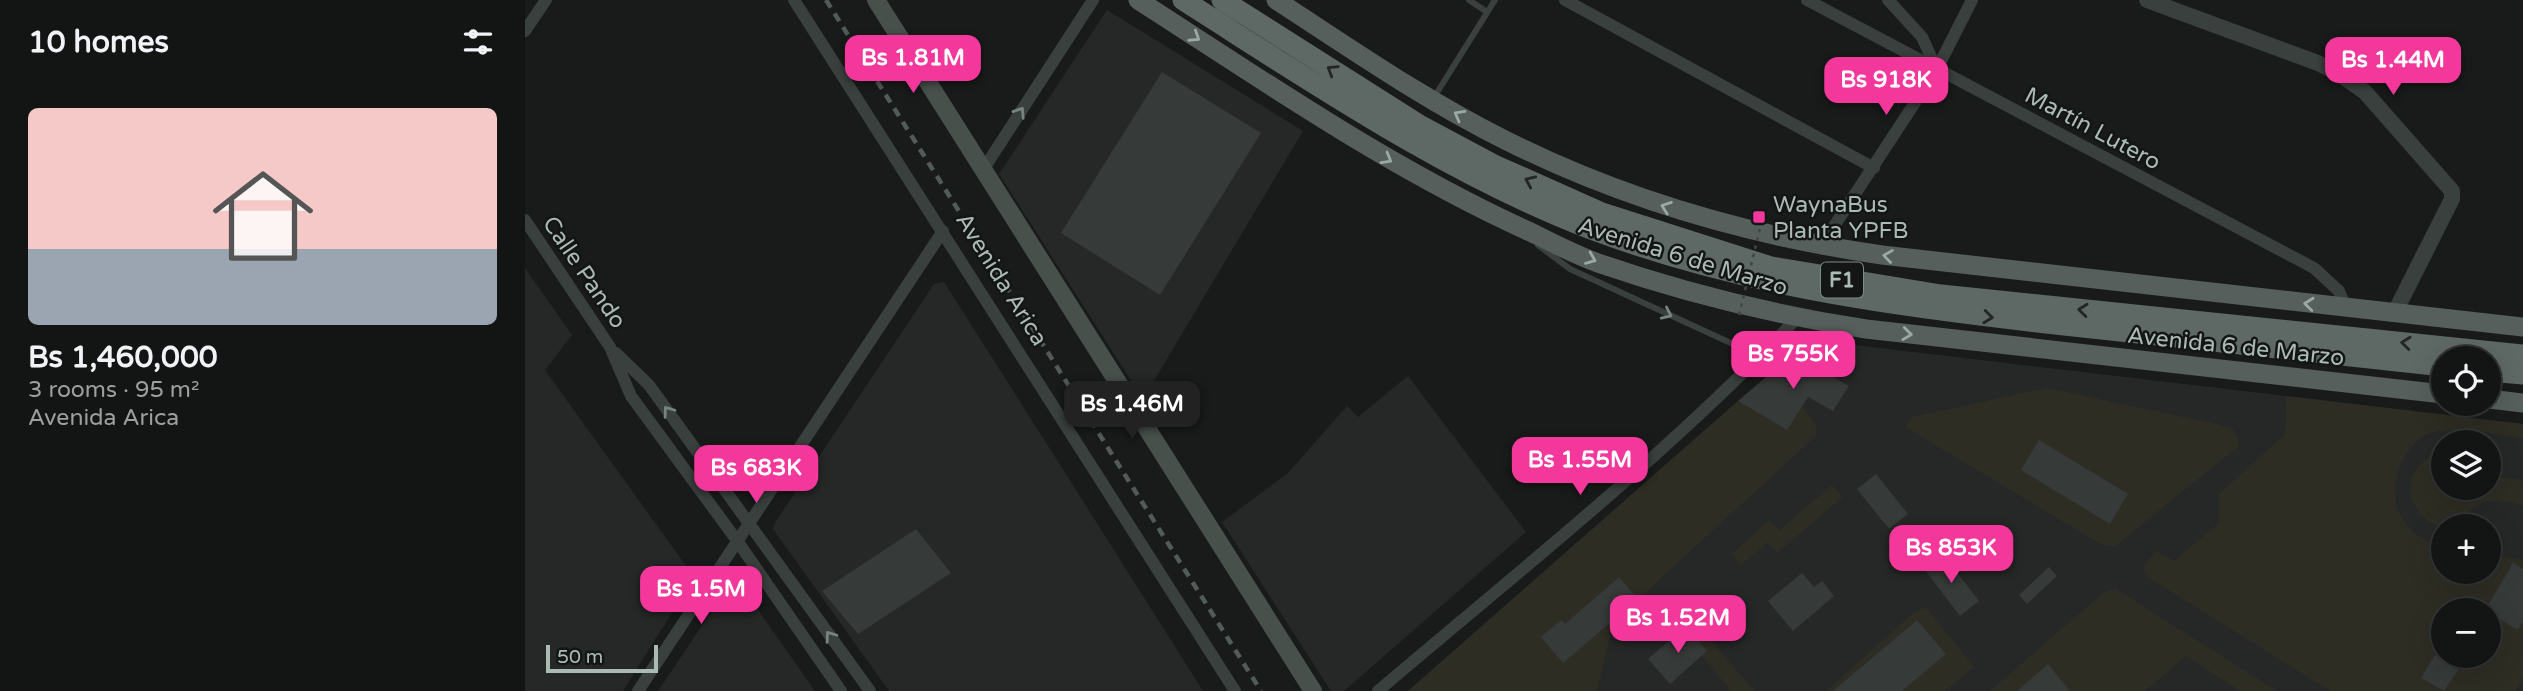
<!DOCTYPE html>
<meta charset="utf-8">
<style>
body{margin:0;font-family:"Varela Round",sans-serif;background:#1c1d1d;color:#f1f3f6;height:100vh;display:flex;flex-direction:column;font-size:26px;white-space:nowrap}
*{box-sizing:border-box;margin:0}
p{font-size:23px;color:#9d9ea0}
.icon{flex:none;width:38px;height:38px;fill:none;stroke:currentColor;stroke-width:2;stroke-linecap:round;stroke-linejoin:round}
.map{position:relative;flex:1;overflow:hidden}
.details{display:flex;flex-direction:column;background:#131414;width:525px}
.details>*{flex:none}
.fabs{position:absolute;left:1906px;top:346px;display:grid;gap:14px}
.fabs a{display:grid;place-items:center;width:70px;height:70px;border-radius:50%;background:#131414;box-shadow:0 7px 28px #0002,0 0 0 2px #323334;font-size:35px}
.scale{position:absolute;left:21px;bottom:18px;width:112px;box-sizing:border-box;padding-left:7px;border:4px solid #abbbb3;border-top:0;font-size:19px;line-height:24px;white-space:nowrap;color:#abbbb3;-webkit-text-stroke:5px #141616;paint-order:stroke}
.price{position:absolute;translate:-50% -60px;padding:0 16px;border-radius:14px;background:#f4379b;color:#fff;font-size:23px;line-height:46px;filter:drop-shadow(0 2px 4px #0008)}
.price::after{content:'';position:absolute;left:50%;top:42px;width:21px;height:16px;margin-left:-10px;background:inherit;clip-path:polygon(0 0,100% 0,50% 100%)}
.price.on{background:#222;color:#fff}
ul{padding:0;list-style:none}
li{display:grid;align-content:center;gap:14px;height:371px;padding:0 28px}
li+li{border-top:2px solid #323334}
li span{display:grid;place-items:center;height:217px;border-radius:10px;color:#555}
li>.icon{margin-inline-start:auto}
span .icon{width:126px;height:126px;fill:#fffc;stroke-width:1}
li b{font-size:30px}
h2{display:flex;justify-content:space-between;align-items:center;height:84px;padding:0 28px;font-size:30px}
main{display:flex;flex:1;min-height:0}
.map>svg:first-child{display:block}
.built{fill:#252827;fill-rule:evenodd}
.green{fill:#2e2d24;fill-rule:evenodd}
.building{fill:#363a39}
.lines{fill:none;stroke-linecap:round;stroke-linejoin:round}
.service{stroke:#3a403e;stroke-width:6}
.minor{stroke:#3a403e;stroke-width:12}
.tertiary{stroke:#3a403e;stroke-width:16}
.secondary{stroke:#48504c;stroke-width:18}
.primary{stroke:#565f5b;stroke-width:19}
.trunk{stroke:#5e6864;stroke-width:21}
.rail{stroke:#535b57;stroke-width:4.5;stroke-dasharray:9 7;stroke-linecap:butt}
.path-bridge{stroke:#404744;stroke-width:2.5;stroke-dasharray:3.5 5;stroke-linecap:butt}
.oneway{stroke:#9aa9a1}
.oneway2{stroke:#232626}
.oneway3{stroke:#78847e}
.poi-dot{fill:#f4379b;stroke:#141616;stroke-width:2.5}
.labels{text-anchor:middle;stroke-width:5;stroke-linejoin:round;paint-order:stroke}
.shield{fill:#141616;stroke:#7e8a84;stroke-width:2}
.shield-label{font-size:21px;font-weight:bold;fill:#abbbb3}
.street-label{font-size:23px;fill:#abbbb3;stroke:#141616}
.poi-label{font-size:23px;fill:#abbbb3;stroke:#141616;text-anchor:start}
</style>
<main>
<section class="details">
<h2>10 homes<svg class="icon" aria-label="filters" viewBox="0 0 24 24"><path d="M4 7h16M4 17h16"/><circle cx="9" cy="7" r="2"/><circle cx="15" cy="17" r="2"/></svg></h2>
<ul>
<li><span style="background:linear-gradient(#f6c9c9 65%,#9aa5b1 0)"><svg class="icon" aria-label="home" viewBox="0 0 24 24"><path d="M3 11l9-7 9 7M6 9v11h12V9"/></svg></span><div><b>Bs 1,460,000</b><p>3 rooms · 95 m²</p><p>Avenida Arica</p></div></li>
</ul>
</section>
<div class="map">
<svg width="1998" height="691" viewBox="0 0 1998 691">
<rect width="100%" height="100%" fill="#191b1b"/>
<!-- built -->
<path class="built" d="M582 10 778 131 618 399 474 174Z
M0 268 47 335 20 370 169 577 98 691H0Z
M419 282 551 490 678 691H364L248 529 251 521 409 284Z
M1287 340 1998 424V691H883L1213 401ZM1918 443H1964V488H1918ZM1918 527H1964V572H1918ZM1918 611H1964V656H1918Z
M883 376 1001 532 819 691H806L697 522 763 473 822 406 833 417Z
M203 587 214 588 222 594 290 691H133Z"/>
<!-- green -->
<path class="green" d="M1522 388 1706 427 1713 437 1714 446 1589 547 1577 545 1380 427 1387 417Z
M1761 396 1998 424V438C1974 435 1922 423 1901 435 1870 453 1858 502 1885 529 1893 538 1906 542 1918 547V572H1964V554L1998 560V679L1991 691H1805L1621 576 1618 566 1632 551 1649 561 1694 523V494L1759 435 1762 420ZM1918 611H1964V656H1918Z
M1213 401 1261 429 1277 407 1290 423 1292 435 1136 578 1087 627 1072 691H883Z
M1918 450V488H1964V476L1998 480V505C1988 503 1975 500 1965 501 1943 503 1927 540 1903 521 1896 516 1891 508 1887 500 1884 491 1885 481 1889 473 1897 461 1905 455 1918 450Z
M1307 485 1318 497 1252 553 1243 542 1216 565 1207 554 1244 520 1254 530Z
M1591 589 1752 691H1715L1661 656 1620 691H1545L1523 665 1492 691H1465L1579 592Z
M1152 602 1230 691H1203L1204 688 1146 620Z
M1401 607 1449 667 1420 691H1377L1421 654 1392 620 1308 691H1301L1388 613Z"/>
<!-- building -->
<path class="building" d="M637 72 736 133 635 295 536 233Z
M1268 354 1324 386 1308 411 1283 397 1262 430 1213 401Z
M1514 440 1603 494 1585 524 1496 470Z
M1351 474 1383 514 1364 529 1332 489Z
M391 529 426 573 333 634 297 591Z
M1418 554 1454 601 1435 616 1399 569Z
M1988 563 1998 569V621L1993 630 1960 610Z
M1524 567 1532 576 1502 604 1494 595Z
M1277 573 1289 587 1297 581 1309 596 1268 631 1243 601Z
M1094 577 1113 599 1038 663 1016 637 1036 620 1040 624Z
M1392 620 1421 654 1377 691H1308Z
M1161 626 1182 651 1145 684 1123 659Z
M1910 655 1933 670 1919 691 1896 678Z
M1523 664 1545 691H1492Z"/>
<g class="lines">
<!-- service -->
<path class="service" d="M944 0 962 12
M908 99 970 0
M1013 245 1045 269 1234 356"/>
<!-- minor -->
<path class="minor" d="M269 0 710 691
M1040 0 1349 168
M1282 0 1789 268 1814 291 1821 308
M1363 0 1397 37 1411 68
M0 31 21 0
M458 170 568 0
M0 220 85 347 106 396 213 542 316 691
M1296 246 1412 69 1447 0
M91 353 124 385 345 691
M113 691 418 231
M853 691C995 570 1143 454 1272 318"/>
<!-- tertiary -->
<path class="tertiary" d="M1622 0 1793 63 1816 75 1840 92 1927 191V199L1869 314"/>
<!-- secondary -->
<path class="secondary" d="M351 0 788 691"/>
<!-- primary -->
<path class="primary" d="M613 0C739 81 863 167 1001 230 1024 241 1048 254 1073 263 1160 293 1250 315 1341 329L1918 394
M751 0C825 48 898 99 978 139 1097 199 1225 236 1357 255L1998 327
M1964 399 1998 403"/>
<!-- trunk -->
<path class="trunk" d="M658 0C789 83 921 173 1066 229 1226 289 1390 309 1558 327 1678 340 1798 353 1918 366
M697 0 896 126 969 165 1077 213 1246 267 1416 295 1998 355
M1964 371 1998 374"/>
<!-- rail -->
<path class="rail" d="M301 0 736 691"/>
<!-- path-bridge -->
<path class="path-bridge" d="M1214 315 1238 216"/>
</g>
<!-- one-way arrows -->
<defs><path id="oneway-chevron" d="M-2-3.5L2.5 0L-2 3.5" fill="none" stroke-width="1.6" stroke-linecap="round" stroke-linejoin="round" transform="scale(1.75)"/></defs>
<g class="oneway">
<use href="#oneway-chevron" transform="translate(670 37) rotate(33)"/>
<use href="#oneway-chevron" transform="translate(934 115) rotate(-151)"/>
<use href="#oneway-chevron" transform="translate(862 159) rotate(30)"/>
<use href="#oneway-chevron" transform="translate(1141 207) rotate(-160)"/>
<use href="#oneway-chevron" transform="translate(1363 256) rotate(-172)"/>
<use href="#oneway-chevron" transform="translate(1066 259) rotate(22)"/>
<use href="#oneway-chevron" transform="translate(1784 304) rotate(-174)"/>
<use href="#oneway-chevron" transform="translate(1382 334) rotate(7)"/>
</g>
<g class="oneway2">
<use href="#oneway-chevron" transform="translate(807 70) rotate(-148)"/>
<use href="#oneway-chevron" transform="translate(1005 181) rotate(-156)"/>
<use href="#oneway-chevron" transform="translate(1558 310) rotate(-174)"/>
<use href="#oneway-chevron" transform="translate(1463 317) rotate(6)"/>
<use href="#oneway-chevron" transform="translate(1881 343) rotate(-174)"/>
</g>
<g class="oneway3">
<use href="#oneway-chevron" transform="translate(495 112) rotate(-57)"/>
<use href="#oneway-chevron" transform="translate(1142 314) rotate(25)"/>
<use href="#oneway-chevron" transform="translate(143 411) rotate(-126)"/>
<use href="#oneway-chevron" transform="translate(305 636) rotate(-126)"/>
</g>
<!-- markers -->
<rect class="poi-dot" x="1227" y="210" width="14" height="14" rx="3.5"/>
<g class="labels">
<!-- shield labels -->
<rect class="shield" x="1296" y="262.5" width="42" height="35" rx="5"/>
<g class="shield-label">
<text x="1317" y="287">F1</text>
</g>
<!-- street labels -->
<g class="street-label">
<text transform="translate(1568 128) rotate(28)" y="8">Martín Lutero</text>
<text transform="translate(1158 256) rotate(17)" y="8">Avenida 6 de Marzo</text>
<text transform="translate(60 272) rotate(56)" y="8">Calle Pando</text>
<text transform="translate(477 279) rotate(58)" y="8">Avenida Arica</text>
<text transform="translate(1711 346) rotate(6)" y="8">Avenida 6 de Marzo</text>
</g>
<!-- poi labels -->
<g class="poi-label">
<text x="1248" y="212">WaynaBus<tspan x="1248" dy="26">Planta YPFB</tspan></text>
</g>
</g>
</svg>
<div class="fabs">
<a><svg class="icon" aria-label="locate" viewBox="0 0 24 24"><circle cx="12" cy="12" r="6"/><path d="M12 2v4M12 18v4M2 12h4M18 12h4"/></svg></a>
<a><svg class="icon" aria-label="layers" viewBox="0 0 24 24"><path d="M12 4l9 5-9 5-9-5zM3 14l9 5 9-5"/></svg></a>
<a>+</a>
<a>−</a>
</div>
<div class="scale">50 m</div>
<b class="price" style="left:388px;top:95px">Bs 1.81M</b>
<b class="price" style="left:1868px;top:97px">Bs 1.44M</b>
<b class="price" style="left:1361px;top:117px">Bs 918K</b>
<b class="price" style="left:1268px;top:391px">Bs 755K</b>
<b class="price on" style="left:607px;top:441px">Bs 1.46M</b>
<b class="price" style="left:1055px;top:497px">Bs 1.55M</b>
<b class="price" style="left:231px;top:505px">Bs 683K</b>
<b class="price" style="left:1426px;top:585px">Bs 853K</b>
<b class="price" style="left:176px;top:626px">Bs 1.5M</b>
<b class="price" style="left:1153px;top:655px">Bs 1.52M</b>
</div>
</main>
